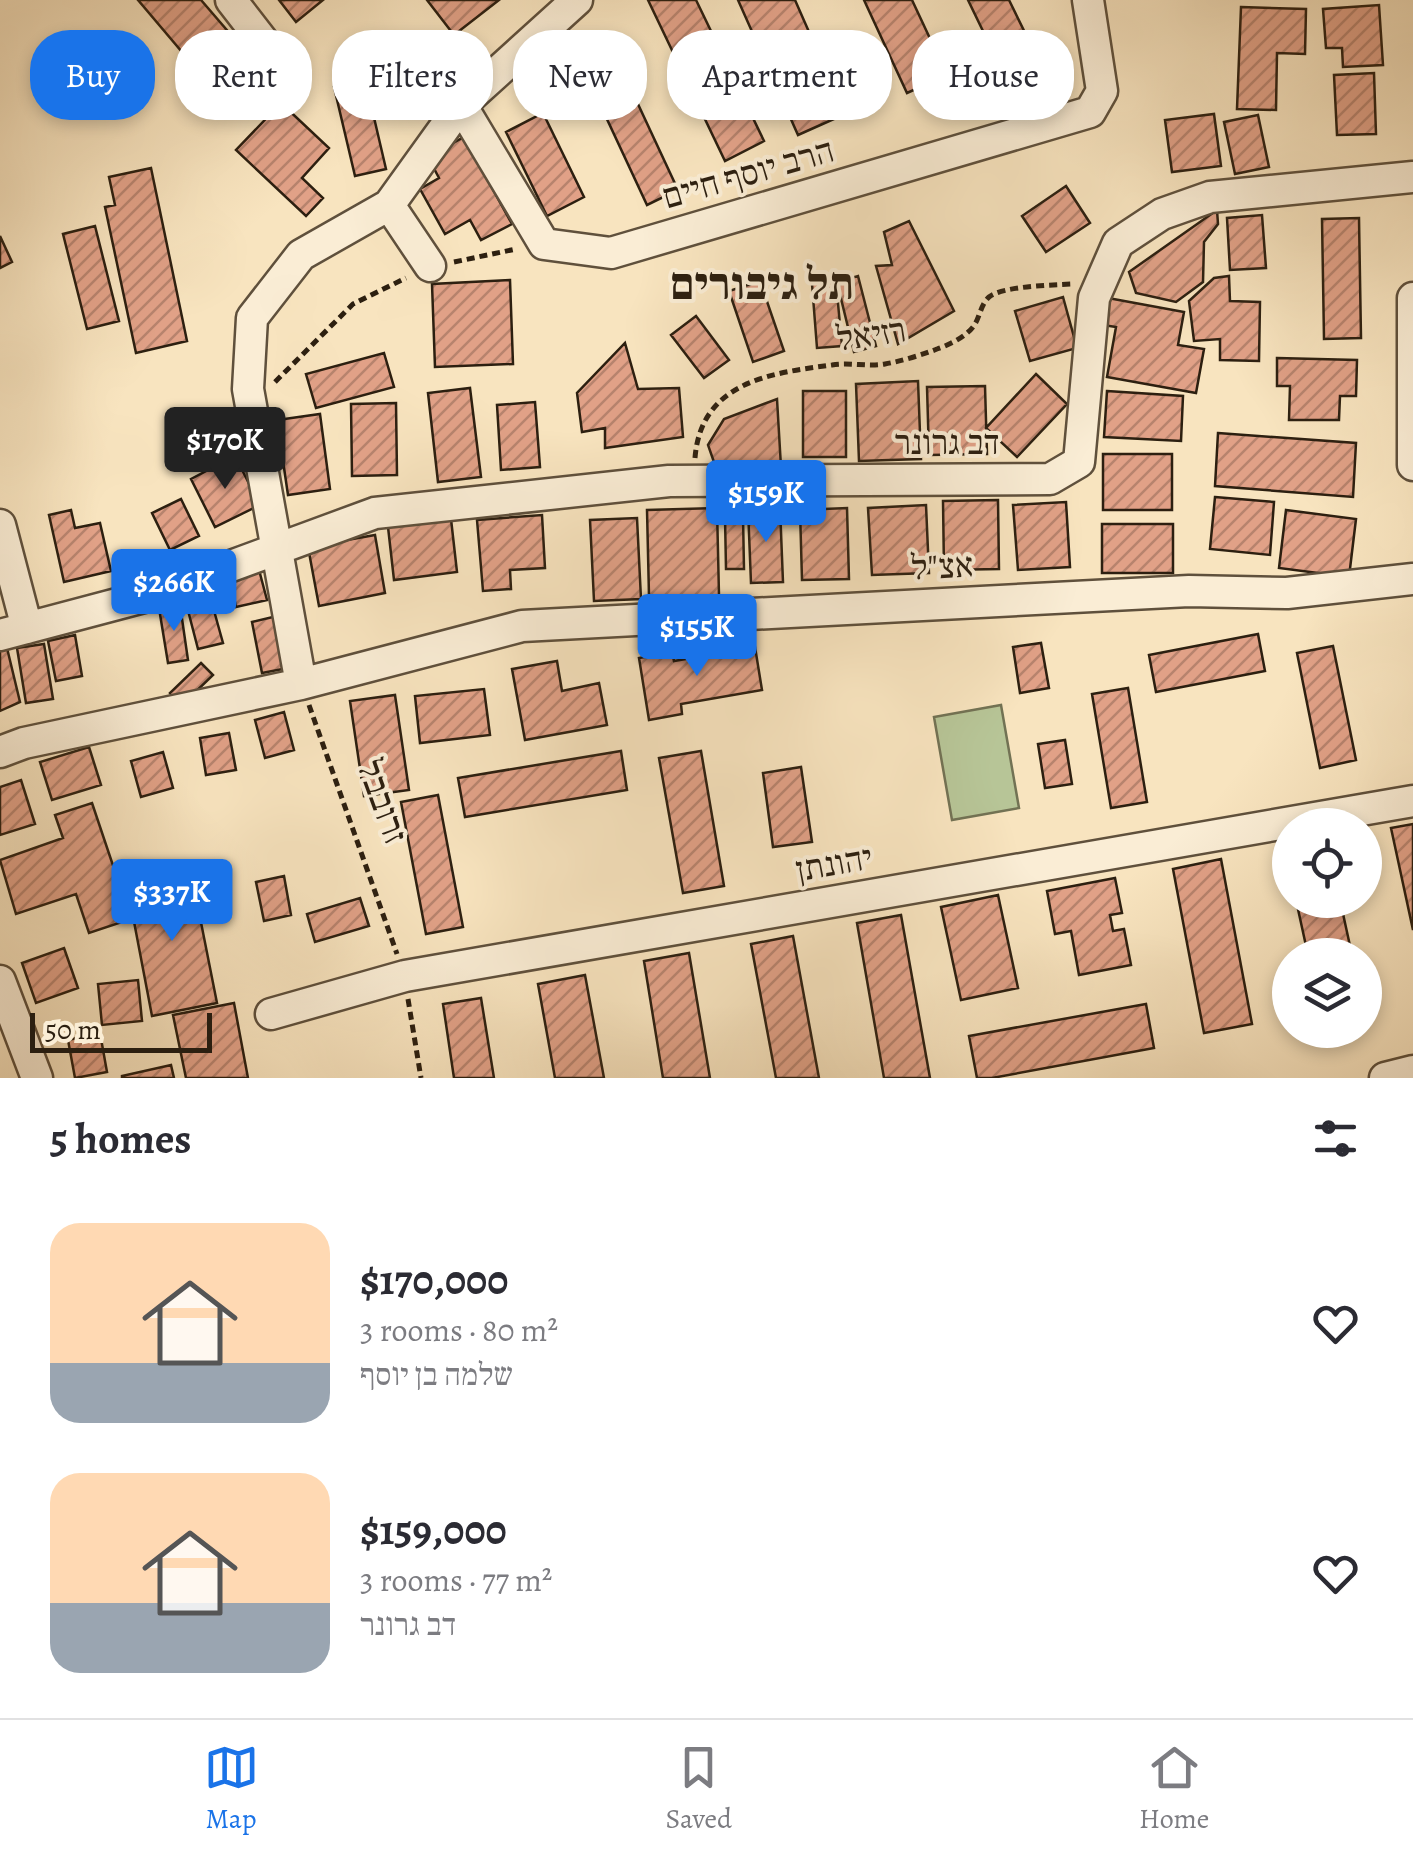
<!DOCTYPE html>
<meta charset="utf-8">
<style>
body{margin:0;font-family:Alegreya,"Frank Ruhl Libre",serif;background:#f7f7f7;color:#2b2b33;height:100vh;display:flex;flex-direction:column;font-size:38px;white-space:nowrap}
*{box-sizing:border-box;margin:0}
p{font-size:32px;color:#7c7c81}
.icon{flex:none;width:55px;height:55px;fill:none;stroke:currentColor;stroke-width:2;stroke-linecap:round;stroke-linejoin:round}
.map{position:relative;height:1078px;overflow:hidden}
.panel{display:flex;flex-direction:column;background:#fff;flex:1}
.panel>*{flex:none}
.hud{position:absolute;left:30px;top:30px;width:1355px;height:90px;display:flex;gap:20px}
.buttons{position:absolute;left:1272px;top:808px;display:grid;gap:20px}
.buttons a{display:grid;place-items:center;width:110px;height:110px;border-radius:50%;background:#fff;box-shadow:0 5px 15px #0003;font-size:50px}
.scale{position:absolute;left:30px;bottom:25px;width:182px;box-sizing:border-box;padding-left:10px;border:5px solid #2c1f10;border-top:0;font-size:28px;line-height:35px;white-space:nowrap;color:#2c1f10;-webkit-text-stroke:8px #faedd5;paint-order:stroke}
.price{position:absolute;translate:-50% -85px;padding:0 22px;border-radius:10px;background:#1a73e8;color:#fff;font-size:32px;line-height:65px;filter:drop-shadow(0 2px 5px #0008)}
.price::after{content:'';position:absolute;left:50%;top:60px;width:30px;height:22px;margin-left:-15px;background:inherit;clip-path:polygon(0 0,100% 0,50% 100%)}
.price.selected{background:#222;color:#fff}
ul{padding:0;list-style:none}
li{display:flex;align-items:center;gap:30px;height:250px;padding:0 50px}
li span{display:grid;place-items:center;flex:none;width:280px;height:200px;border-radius:30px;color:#555}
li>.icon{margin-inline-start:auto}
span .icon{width:120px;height:120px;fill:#fffc;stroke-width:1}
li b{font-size:42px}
h2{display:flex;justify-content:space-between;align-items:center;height:120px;padding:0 50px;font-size:42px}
.pill{padding:0 35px;border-radius:40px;background:#fff;box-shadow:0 5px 15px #0003;font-size:35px;line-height:90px}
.pill.selected{background:#1a73e8;color:#fff}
.dock{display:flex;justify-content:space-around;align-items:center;height:140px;border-top:2px solid #e1e1e2;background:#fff;font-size:28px;color:#7c7c81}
.dock a{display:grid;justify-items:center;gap:5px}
.dock .selected{color:#1a73e8}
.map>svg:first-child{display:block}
.green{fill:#b7c597;stroke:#727254;stroke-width:2.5}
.building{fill:url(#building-hatch);stroke:#2c1f10;stroke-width:2.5}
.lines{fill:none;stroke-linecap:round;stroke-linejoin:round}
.minor-casing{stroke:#5f503c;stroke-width:35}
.path{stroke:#2c1f10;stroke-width:5;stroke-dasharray:8 5;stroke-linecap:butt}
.minor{stroke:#faedd5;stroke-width:30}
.labels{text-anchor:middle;stroke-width:8;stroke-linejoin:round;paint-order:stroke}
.street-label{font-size:35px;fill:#2c1f10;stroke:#faedd5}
.district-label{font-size:45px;font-weight:bold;fill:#2c1f10;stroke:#faedd5}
</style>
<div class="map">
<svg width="1413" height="1078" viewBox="0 0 1413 1078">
<defs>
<pattern id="building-hatch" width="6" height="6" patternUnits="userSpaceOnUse" patternTransform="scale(2.5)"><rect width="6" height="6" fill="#e1a187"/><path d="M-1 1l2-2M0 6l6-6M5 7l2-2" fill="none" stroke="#b7836d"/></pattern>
</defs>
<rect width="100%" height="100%" fill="#f8e4bf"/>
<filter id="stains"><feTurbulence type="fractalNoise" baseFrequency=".002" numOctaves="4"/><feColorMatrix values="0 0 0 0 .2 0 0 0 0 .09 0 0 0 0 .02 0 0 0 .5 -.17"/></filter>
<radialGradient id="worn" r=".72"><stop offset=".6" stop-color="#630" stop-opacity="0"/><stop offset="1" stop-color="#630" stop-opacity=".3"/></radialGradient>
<!-- green -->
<path class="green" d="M1001 705 1019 808 952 820 934 717Z"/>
<!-- building -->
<path class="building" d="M138 0H201L263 72 226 104Z
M279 0H323L296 22Z
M427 0H499L454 35Z
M648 0H696L764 141 725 161Z
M738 0H795L845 114 798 135Z
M864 0H912L947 75 907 93Z
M968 0H1009L1030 43 997 60Z
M1379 5 1383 65 1343 67 1342 48H1326L1323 9Z
M1241 7 1306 9 1305 54 1277 53 1276 110 1237 109Z
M610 44 678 190 647 205 579 59Z
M1374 73 1376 134 1337 135 1334 75Z
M365 79 386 169 355 176 334 87Z
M281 103 329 148 302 178 323 198 306 216 236 150Z
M543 113 584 197 547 216 506 132Z
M1214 114 1221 166 1172 172 1165 120Z
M1258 115 1269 167 1235 174 1224 122Z
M464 137 512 224 481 240 470 220 445 234 420 189 439 178 428 157Z
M151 168 187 341 136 353 105 207 115 205 109 177Z
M1066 186 1090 223 1046 252 1022 216Z
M1217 210 1218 224 1204 242 1203 282 1176 302 1136 293 1129 272Z
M1262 215 1266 268 1230 270 1227 218Z
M1359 218 1361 338 1324 339 1322 219Z
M909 221 954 311 898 344 876 266 892 265 884 232Z
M95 226 119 321 87 329 63 234Z
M0 236 12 262 0 268Z
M858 276 876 346 854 352 837 282Z
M1229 276 1230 301 1260 302 1259 361 1220 360V339L1194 341 1189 301 1214 278Z
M510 280 513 364 435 367 432 284Z
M760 281 784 351 753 362 729 291Z
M836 282 842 346 817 348 812 284Z
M1063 297 1077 348 1030 361 1015 311Z
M1108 298 1184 312 1178 345 1204 349 1196 393 1107 377 1116 327 1103 325Z
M696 316 729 360 704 378 671 335Z
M625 343 638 389 679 388 683 437 605 448V428L582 432 577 393Z
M384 353 394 387 316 408 306 374Z
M1277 358 1357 360 1356 396H1340L1339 420H1289L1290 386H1277Z
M1036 374 1067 404 1017 457 986 428Z
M918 381 921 459 859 461 856 384Z
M985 386 987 454 929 455 927 387Z
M470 388 481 477 438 482 428 393Z
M803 391H846V457H803Z
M1107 391 1183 396 1181 441 1104 437Z
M777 399 781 467 715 465 708 445 724 419Z
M535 402 540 467 501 470 497 405Z
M396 403 397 475 352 476 351 404Z
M320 414 330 489 288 495 277 420Z
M1218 433 1356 443 1353 497 1215 486Z
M1103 454H1172V510H1103Z
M235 456 260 505 215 527 191 479Z
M1215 497 1274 502 1270 555 1210 549Z
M181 499 199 536 170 550 152 513Z
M998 500 999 569 944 570 943 501Z
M1066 502 1070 567 1018 570 1013 505Z
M926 505 929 573 872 575 868 508Z
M780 507 783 582 751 583 748 508Z
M717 508 719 595 649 596 647 510Z
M847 508 849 579 802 580 800 510Z
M71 510 75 528 100 523 111 571 64 582 49 515Z
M1286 510 1356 519 1349 577 1279 568Z
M542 515 545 568 510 570 511 589 483 591 477 520Z
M743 516 744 569H726L725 517Z
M637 518 641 599 594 601 590 520Z
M451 519 457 572 394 580 388 527Z
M1102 524H1173V573H1102Z
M375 535 385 593 319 606 308 547Z
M258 566 267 600 236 607 229 573Z
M208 589 223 643 198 649 184 595Z
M180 605 188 660 168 663 159 608Z
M277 616 288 668 262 673 252 622Z
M1258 634 1265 671 1156 692 1149 655Z
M75 635 82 676 56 681 48 641Z
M1041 643 1049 688 1020 693 1013 647Z
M44 644 53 699 26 703 17 648Z
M1333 646 1356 760 1320 768 1297 653Z
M755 647 762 690 681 704 682 714 649 720 639 658 672 652 674 661Z
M7 648 20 702 0 711V650Z
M557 661 562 691 599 683 607 725 525 740 512 669Z
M201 663 213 675 182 705 170 693Z
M1128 688 1147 802 1111 808 1092 694Z
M484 689 490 735 420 743 415 696Z
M395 695 409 790 364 796 350 701Z
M284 712 294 750 265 758 255 720Z
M229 733 236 770 206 775 200 738Z
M1065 740 1072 784 1045 788 1038 744Z
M89 747 101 785 52 800 40 762Z
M621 751 627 790 465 817 458 778Z
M701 751 724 886 683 893 659 758Z
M163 752 173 788 141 797 131 761Z
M801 767 812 842 773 847 763 773Z
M21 780 35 824 0 835V787Z
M438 795 463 927 426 934 401 802Z
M92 803 131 919 89 933 76 894 16 914 0 860 63 838 55 815Z
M1413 824V930L1391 828Z
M1221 859 1252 1024 1204 1033 1173 869Z
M191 872 217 1003 152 1016 127 885Z
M284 876 291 915 264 921 256 882Z
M1115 878 1122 913 1110 915 1113 931 1124 929 1131 965 1079 975 1071 931 1055 934 1047 891Z
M998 895 1018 988 961 1000 941 907Z
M360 898 369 926 315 942 307 914Z
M1296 900H1340L1352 955H1308Z
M901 915 930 1078H884L857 923Z
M793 936 819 1078H776L751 944Z
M64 948 78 988 36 1003 22 963Z
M689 953 710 1078H663L644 961Z
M585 975 604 1078H555L538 984Z
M138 980 142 1021 102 1025 98 984Z
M481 998 494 1078H454L443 1004Z
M234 1003 248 1078H186L173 1015Z
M1146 1004 1154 1048 992 1078H977L969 1036Z
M100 1033 107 1072 75 1078 68 1040Z
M171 1065 174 1078H122V1076Z"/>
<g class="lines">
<!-- minor casing -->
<g class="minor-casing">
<path id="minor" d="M231 0 289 75
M461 105 544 244 611 253 1090 112 1102 91 1088 0
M389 205 430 266
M1413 298V465
M0 525 27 628
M0 635 155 594 375 513 669 481 1050 479 1079 462 1094 298 1118 243 1162 214 1210 197 1413 177
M301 684 248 389 252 318 301 255 389 205 461 105 577 0
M0 752 24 743 301 684 522 626 1189 591 1287 593 1413 579
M0 981 37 1078
M271 1014 405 976 1413 801
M1385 1078 1413 1071"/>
</g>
<!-- path -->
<path class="path" d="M454 262 516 249
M275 382 353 304 406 278
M695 458C701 382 770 373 832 365 849 362 868 367 885 364 898 362 925 354 937 349 949 345 968 336 975 324 980 316 981 304 989 297 1002 286 1054 285 1072 284
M309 705 397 954
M408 999 421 1078"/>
<!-- minor -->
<use href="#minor" class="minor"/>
</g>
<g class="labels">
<!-- street labels -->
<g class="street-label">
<text transform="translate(748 173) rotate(-16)" y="12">הרב יוסף חיים</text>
<text transform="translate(871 334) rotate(-8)" y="12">רזיאל</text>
<text x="947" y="454">דב גרונר</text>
<text transform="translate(942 566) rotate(-3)" y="12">אצ"ל</text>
<text transform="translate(383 801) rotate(70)" y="12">זרובבל</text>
<text transform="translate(834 863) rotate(-10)" y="12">יהונתן</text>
</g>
<!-- district labels -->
<g class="district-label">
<text x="762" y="299">תל גיבורים</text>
</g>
</g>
<rect width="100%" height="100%" filter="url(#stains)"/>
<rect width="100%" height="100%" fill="url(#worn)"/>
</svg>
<div class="buttons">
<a><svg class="icon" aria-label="locate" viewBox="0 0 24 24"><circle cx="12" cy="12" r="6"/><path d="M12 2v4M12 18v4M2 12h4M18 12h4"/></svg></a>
<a><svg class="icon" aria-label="layers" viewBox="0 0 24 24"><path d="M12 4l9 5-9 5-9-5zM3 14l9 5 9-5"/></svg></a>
</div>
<div class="scale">50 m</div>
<b class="price selected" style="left:225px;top:492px">$170K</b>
<b class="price" style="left:766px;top:545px">$159K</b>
<b class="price" style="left:174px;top:634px">$266K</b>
<b class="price" style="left:697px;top:679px">$155K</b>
<b class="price" style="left:172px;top:944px">$337K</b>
<div class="hud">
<a class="pill selected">Buy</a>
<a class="pill">Rent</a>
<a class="pill">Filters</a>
<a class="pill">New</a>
<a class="pill">Apartment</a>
<a class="pill">House</a>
</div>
</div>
<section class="panel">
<h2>5 homes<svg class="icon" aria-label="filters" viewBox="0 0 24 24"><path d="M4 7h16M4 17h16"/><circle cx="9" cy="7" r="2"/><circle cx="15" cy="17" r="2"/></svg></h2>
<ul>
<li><span style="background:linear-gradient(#ffd9b3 70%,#9aa5b1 0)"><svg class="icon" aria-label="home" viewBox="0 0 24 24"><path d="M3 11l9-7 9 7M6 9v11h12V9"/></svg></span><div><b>$170,000</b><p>3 rooms · 80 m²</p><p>שלמה בן יוסף</p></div><svg class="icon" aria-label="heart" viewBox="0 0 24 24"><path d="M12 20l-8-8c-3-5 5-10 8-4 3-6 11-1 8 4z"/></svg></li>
<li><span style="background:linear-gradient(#ffd9b3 65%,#9aa5b1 0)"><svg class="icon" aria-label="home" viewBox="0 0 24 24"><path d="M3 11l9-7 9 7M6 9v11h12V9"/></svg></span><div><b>$159,000</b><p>3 rooms · 77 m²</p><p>דב גרונר</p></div><svg class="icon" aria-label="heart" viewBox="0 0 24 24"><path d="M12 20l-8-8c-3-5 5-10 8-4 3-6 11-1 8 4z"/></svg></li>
</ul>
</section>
<nav class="dock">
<a class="selected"><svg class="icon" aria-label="map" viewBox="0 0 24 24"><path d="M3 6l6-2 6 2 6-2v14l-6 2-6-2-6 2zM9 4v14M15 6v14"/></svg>Map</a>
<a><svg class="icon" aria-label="saved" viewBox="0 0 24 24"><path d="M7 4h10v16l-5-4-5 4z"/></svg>Saved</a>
<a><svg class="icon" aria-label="home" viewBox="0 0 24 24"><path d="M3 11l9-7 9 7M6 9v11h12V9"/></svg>Home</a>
</nav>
